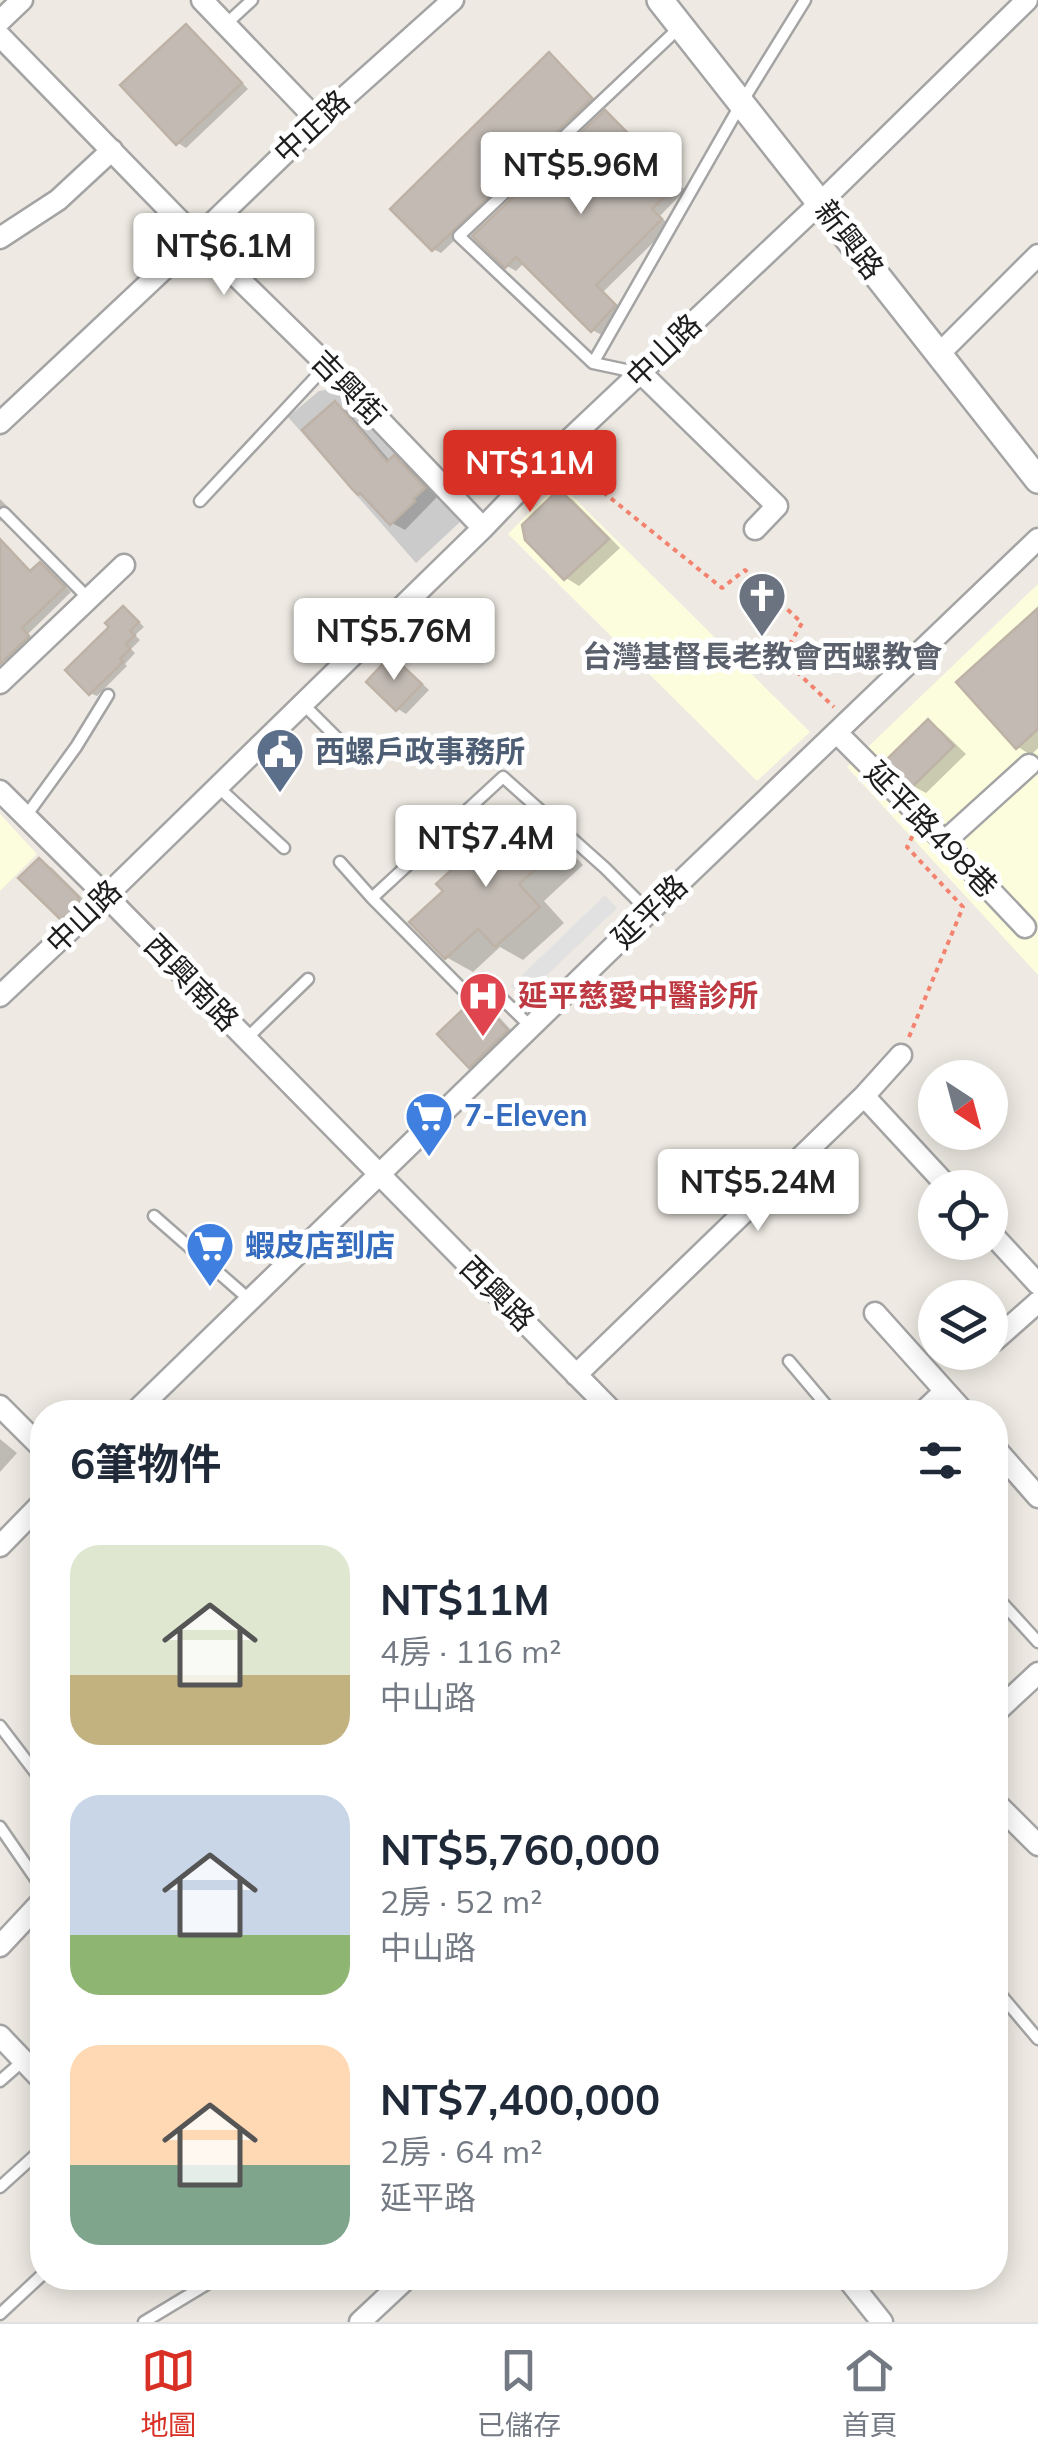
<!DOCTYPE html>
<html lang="zh-TW">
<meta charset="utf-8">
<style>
body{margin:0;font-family:Mulish,"Noto Sans TC",sans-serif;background:#f2f2f3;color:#1f2937;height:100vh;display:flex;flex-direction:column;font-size:38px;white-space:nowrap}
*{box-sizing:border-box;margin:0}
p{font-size:32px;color:#747a83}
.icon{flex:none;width:55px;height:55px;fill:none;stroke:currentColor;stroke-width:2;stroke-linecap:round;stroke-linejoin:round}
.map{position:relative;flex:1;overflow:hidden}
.sheet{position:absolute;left:30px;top:1400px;width:978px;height:890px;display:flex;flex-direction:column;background:#fff;border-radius:40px;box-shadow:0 5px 25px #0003}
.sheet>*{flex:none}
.needle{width:65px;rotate:144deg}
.controls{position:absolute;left:918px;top:1060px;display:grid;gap:20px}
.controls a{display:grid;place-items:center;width:90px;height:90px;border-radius:50%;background:#fff;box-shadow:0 5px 25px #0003;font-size:50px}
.price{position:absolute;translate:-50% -85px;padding:0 22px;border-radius:10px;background:#fff;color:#222;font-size:32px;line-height:65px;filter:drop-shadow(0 2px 5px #0008)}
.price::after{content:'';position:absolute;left:50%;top:60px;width:30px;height:22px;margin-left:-15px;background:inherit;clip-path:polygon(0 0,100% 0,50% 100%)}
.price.selected{background:#d93025;color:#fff}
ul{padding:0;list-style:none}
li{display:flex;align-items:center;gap:30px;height:250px;padding:0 40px}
li span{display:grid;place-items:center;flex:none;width:280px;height:200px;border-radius:30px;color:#555}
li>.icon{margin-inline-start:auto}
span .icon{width:120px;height:120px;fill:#fffc;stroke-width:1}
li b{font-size:42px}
h2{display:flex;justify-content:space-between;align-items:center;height:120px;padding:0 40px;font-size:42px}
.tab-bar{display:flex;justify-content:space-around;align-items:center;height:140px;border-top:2px solid #e0e1e3;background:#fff;font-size:28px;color:#747a83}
.tab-bar a{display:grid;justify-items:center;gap:5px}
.tab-bar .selected{color:#d93025}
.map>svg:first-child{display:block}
.education{fill:#fcfddc}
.religious{fill:#cbcbcb}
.parking{fill:#e1e1e1}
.shadow{fill:#0003}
.building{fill:#c2bab3;stroke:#beb2a6;stroke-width:2.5}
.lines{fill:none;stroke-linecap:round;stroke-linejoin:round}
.service-casing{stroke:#a4a4a4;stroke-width:15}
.minor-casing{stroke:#a4a4a4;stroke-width:25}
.tertiary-casing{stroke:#a4a4a4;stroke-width:30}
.path{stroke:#f3826f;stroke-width:4;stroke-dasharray:5 5;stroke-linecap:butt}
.service{stroke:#fff;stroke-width:10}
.minor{stroke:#fff;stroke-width:20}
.tertiary{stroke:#fff;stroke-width:25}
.labels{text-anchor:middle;stroke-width:10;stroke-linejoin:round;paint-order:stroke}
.street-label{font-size:30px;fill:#1d1d1d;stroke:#fff}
.worship-label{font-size:30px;font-weight:bold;fill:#5b616d;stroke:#fff}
.service-label{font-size:30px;font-weight:bold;fill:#4e5e75;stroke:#fff;text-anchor:start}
.health-label{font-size:30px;font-weight:bold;fill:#be3a42;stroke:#fff;text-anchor:start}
.shop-label{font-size:30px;font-weight:bold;fill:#366cbe;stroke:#fff;text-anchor:start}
</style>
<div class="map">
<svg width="1038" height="2322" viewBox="0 0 1038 2322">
<rect width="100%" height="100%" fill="#eeeae3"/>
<!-- education -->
<path class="education" d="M559 483 810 732 757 781 508 534Z
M1038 584V975L847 767Z
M0 814 37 854 0 891Z"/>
<!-- religious -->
<path class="religious" d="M336 388 460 522 416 563 288 417 319 391Z"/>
<!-- parking -->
<path class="parking" d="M605 895 617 908 523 998 511 986Z"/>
<!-- shadow -->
<path class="shadow" d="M186 27 194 31 248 89 186 148 178 143Z
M549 55 557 60 599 104 441 253 433 249Z
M605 113 614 119 685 190 660 216 670 226 603 292 623 312 602 335 592 330 525 262 516 271 507 266Z
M335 404 348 412 391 462 394 458 408 466 437 497 405 530 392 523 368 498 359 493Z
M560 492 573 500 620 548 579 586 566 578Z
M0 499 10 509 5 511 0 522Z
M0 538 32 573 40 565 48 569 71 592 28 634 35 642 12 664 0 655Z
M129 612 144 627 135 635 140 640 131 649 135 653 125 664 127 666 97 696 90 693Z
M1038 614V748L1031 755 1018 747Z
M392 658 400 663 429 690 406 714 398 709 369 682Z
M928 722 941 730 966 754 926 793 913 786Z
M525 815 551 830 583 865 544 901 564 923 523 960 500 947 473 972 446 957Z
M39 861 52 868 91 907 75 925 62 918Z
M477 1000 490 1007 519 1039 484 1073 471 1066Z
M0 1439 17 1453 0 1472Z"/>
<!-- building -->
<path class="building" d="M186 24 242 83 176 145 120 85Z
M549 52 592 98 432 251 390 209Z
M605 110 678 184 652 209 662 219 596 285 616 305 591 332 516 257 505 268 472 236Z
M335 401 387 462 394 455 425 488 413 499 415 501 390 525 360 493 358 495 352 489 302 430Z
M559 489 609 539 564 580 525 540 522 525Z
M0 539 30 571 40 562 65 587 22 628 29 636 0 664Z
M123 606 139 622 130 631 135 635 126 644 130 649 120 659 123 662 89 695 65 670 109 627 105 623Z
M1038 608V729L1016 749 956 682Z
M391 655 422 684 396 711 366 682Z
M928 719 954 746 911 788 885 761Z
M525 812 558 849 519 884 540 907 495 947 478 929 445 959 409 922 443 891 436 884 482 841 487 846Z
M39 858 79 897 78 904 61 920 18 878Z
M476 997 508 1030 469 1068 437 1034Z"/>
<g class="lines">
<!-- service casing -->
<g class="service-casing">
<path id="service" d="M226 24 252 0
M593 363 742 102 805 0
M640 373 593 363 459 236 681 26
M200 501 327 365
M4 513 88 598
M303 704 351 752
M218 787 284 848
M26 816 76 747 108 695
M340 862 372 898
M531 1027 482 979 465 992 372 898 503 777 605 868 649 912
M246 1039 308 979
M154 1216 251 1301
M789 1361 832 1412
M995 1595 1038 1642
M0 1726 42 1781
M0 1827 42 1888
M995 1988 1038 2039
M0 2081 23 2061
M0 2187 42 2149
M0 2314 42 2275
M144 2322 217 2278"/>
</g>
<!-- minor casing -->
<g class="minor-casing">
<path id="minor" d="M202 0 318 121
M0 21 22 0
M0 36 178 219 327 365 483 528
M0 238 58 200 112 150
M940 353 1038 255
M641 373 777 506 755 529
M0 423 198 237 318 121 453 0
M0 683 124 565
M837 733 922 818 1025 927
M0 791 106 896 613 1412
M944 842 1029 765
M0 996 106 896 483 528 555 453 820 203 1027 0
M864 1096 949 1188
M990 1232 1038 1284
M875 1313 964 1412
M994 1341 1038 1302
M576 1375 864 1096 901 1055
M0 1406 42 1448
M135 1412 649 912 1038 539
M923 1412 945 1391
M995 1448 1038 1497
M0 1546 42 1503
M995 1713 1038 1673
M995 1802 1038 1845
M0 1946 42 1901
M0 2036 42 2080
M847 2278 882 2322
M360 2322 407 2278"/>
</g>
<!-- tertiary casing -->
<g class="tertiary-casing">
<path id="tertiary" d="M660 0 1038 480"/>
</g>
<!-- path -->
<path class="path" d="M572 467 722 588 745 570 802 623 782 658 834 707
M909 1037 963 907 907 847 913 835"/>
<!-- service -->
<use href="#service" class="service"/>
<!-- minor -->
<use href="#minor" class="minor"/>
<!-- tertiary -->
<use href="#tertiary" class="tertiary"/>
</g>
<!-- icons -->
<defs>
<g id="church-pin" transform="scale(2.5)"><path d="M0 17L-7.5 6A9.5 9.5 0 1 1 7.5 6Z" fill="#6b7280" stroke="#fff"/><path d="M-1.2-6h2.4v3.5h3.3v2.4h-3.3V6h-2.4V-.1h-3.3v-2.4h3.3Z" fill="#fff"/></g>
<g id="civic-pin" transform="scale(2.5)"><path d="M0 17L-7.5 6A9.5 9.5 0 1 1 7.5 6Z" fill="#5c6f8a" stroke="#fff"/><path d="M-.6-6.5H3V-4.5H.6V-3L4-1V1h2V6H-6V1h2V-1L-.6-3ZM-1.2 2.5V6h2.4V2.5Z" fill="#fff"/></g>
<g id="hospital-pin" transform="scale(2.5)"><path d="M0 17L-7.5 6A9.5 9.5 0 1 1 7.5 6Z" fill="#e0444e" stroke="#fff"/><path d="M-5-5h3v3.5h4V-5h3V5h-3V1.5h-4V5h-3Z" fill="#fff"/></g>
<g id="supermarket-pin" transform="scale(2.5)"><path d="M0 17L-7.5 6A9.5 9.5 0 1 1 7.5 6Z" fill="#3f7fe0" stroke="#fff"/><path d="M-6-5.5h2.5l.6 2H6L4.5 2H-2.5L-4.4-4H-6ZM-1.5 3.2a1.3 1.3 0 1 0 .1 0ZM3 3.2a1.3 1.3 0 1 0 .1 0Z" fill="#fff"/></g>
</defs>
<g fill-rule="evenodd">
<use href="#church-pin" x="762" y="596"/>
<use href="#civic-pin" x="280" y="752"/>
<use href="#hospital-pin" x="483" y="996"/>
<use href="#supermarket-pin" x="429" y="1116"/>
<use href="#supermarket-pin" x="210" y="1246"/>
</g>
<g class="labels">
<!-- street labels -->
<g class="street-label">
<text transform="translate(312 127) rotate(-43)" y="10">中正路</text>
<text transform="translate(849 240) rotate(52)" y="10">新興路</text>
<text transform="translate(664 351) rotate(-44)" y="10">中山路</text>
<text transform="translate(348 388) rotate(46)" y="10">吉興街</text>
<text transform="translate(931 830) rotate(46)" y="10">延平路498巷</text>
<text transform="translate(650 912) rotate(-44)" y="10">延平路</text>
<text transform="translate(84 917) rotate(-44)" y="10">中山路</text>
<text transform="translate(191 983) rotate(46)" y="10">西興南路</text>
<text transform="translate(497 1294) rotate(45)" y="10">西興路</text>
</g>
<!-- worship labels -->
<g class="worship-label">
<text x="762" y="667">台灣基督長老教會西螺教會</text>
</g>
<!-- service labels -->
<g class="service-label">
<text x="315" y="762">西螺戶政事務所</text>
</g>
<!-- health labels -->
<g class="health-label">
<text x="518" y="1006">延平慈愛中醫診所</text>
</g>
<!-- shop labels -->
<g class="shop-label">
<text x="464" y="1126">7-Eleven</text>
<text x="245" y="1256">蝦皮店到店</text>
</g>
</g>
</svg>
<div class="controls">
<a><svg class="needle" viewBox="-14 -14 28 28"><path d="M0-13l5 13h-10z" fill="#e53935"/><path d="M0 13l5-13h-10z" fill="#747a83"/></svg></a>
<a><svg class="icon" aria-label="locate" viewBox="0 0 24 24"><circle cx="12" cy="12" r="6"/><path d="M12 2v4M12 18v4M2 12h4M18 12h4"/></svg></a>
<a><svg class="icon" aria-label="layers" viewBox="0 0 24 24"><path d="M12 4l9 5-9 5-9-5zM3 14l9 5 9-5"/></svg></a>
</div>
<b class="price" style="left:581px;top:217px">NT$5.96M</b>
<b class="price" style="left:224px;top:298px">NT$6.1M</b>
<b class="price selected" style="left:530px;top:515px">NT$11M</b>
<b class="price" style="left:394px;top:683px">NT$5.76M</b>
<b class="price" style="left:486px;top:890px">NT$7.4M</b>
<b class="price" style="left:758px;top:1234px">NT$5.24M</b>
<section class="sheet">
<h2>6筆物件<svg class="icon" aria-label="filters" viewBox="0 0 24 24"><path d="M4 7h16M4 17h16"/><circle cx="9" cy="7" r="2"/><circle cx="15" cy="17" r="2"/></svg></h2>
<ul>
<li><span style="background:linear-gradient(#dfe7d0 65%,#c2b280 0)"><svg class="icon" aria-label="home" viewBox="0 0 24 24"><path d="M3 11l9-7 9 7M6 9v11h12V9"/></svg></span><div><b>NT$11M</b><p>4房 · 116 m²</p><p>中山路</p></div></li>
<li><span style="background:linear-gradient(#c9d6e8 70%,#8fb573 0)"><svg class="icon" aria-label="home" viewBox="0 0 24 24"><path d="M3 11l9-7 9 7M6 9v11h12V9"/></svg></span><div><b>NT$5,760,000</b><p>2房 · 52 m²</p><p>中山路</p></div></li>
<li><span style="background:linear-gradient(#ffd9b3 60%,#7fa58c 0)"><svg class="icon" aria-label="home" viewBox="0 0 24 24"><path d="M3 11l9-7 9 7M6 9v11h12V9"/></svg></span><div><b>NT$7,400,000</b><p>2房 · 64 m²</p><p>延平路</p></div></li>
</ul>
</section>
</div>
<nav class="tab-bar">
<a class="selected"><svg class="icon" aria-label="map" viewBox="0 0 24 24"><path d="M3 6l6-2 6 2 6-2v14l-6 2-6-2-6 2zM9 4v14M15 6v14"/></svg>地圖</a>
<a><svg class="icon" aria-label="saved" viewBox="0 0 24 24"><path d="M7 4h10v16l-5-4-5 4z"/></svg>已儲存</a>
<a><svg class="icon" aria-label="home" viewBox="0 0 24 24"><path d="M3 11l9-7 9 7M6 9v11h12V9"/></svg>首頁</a>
</nav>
